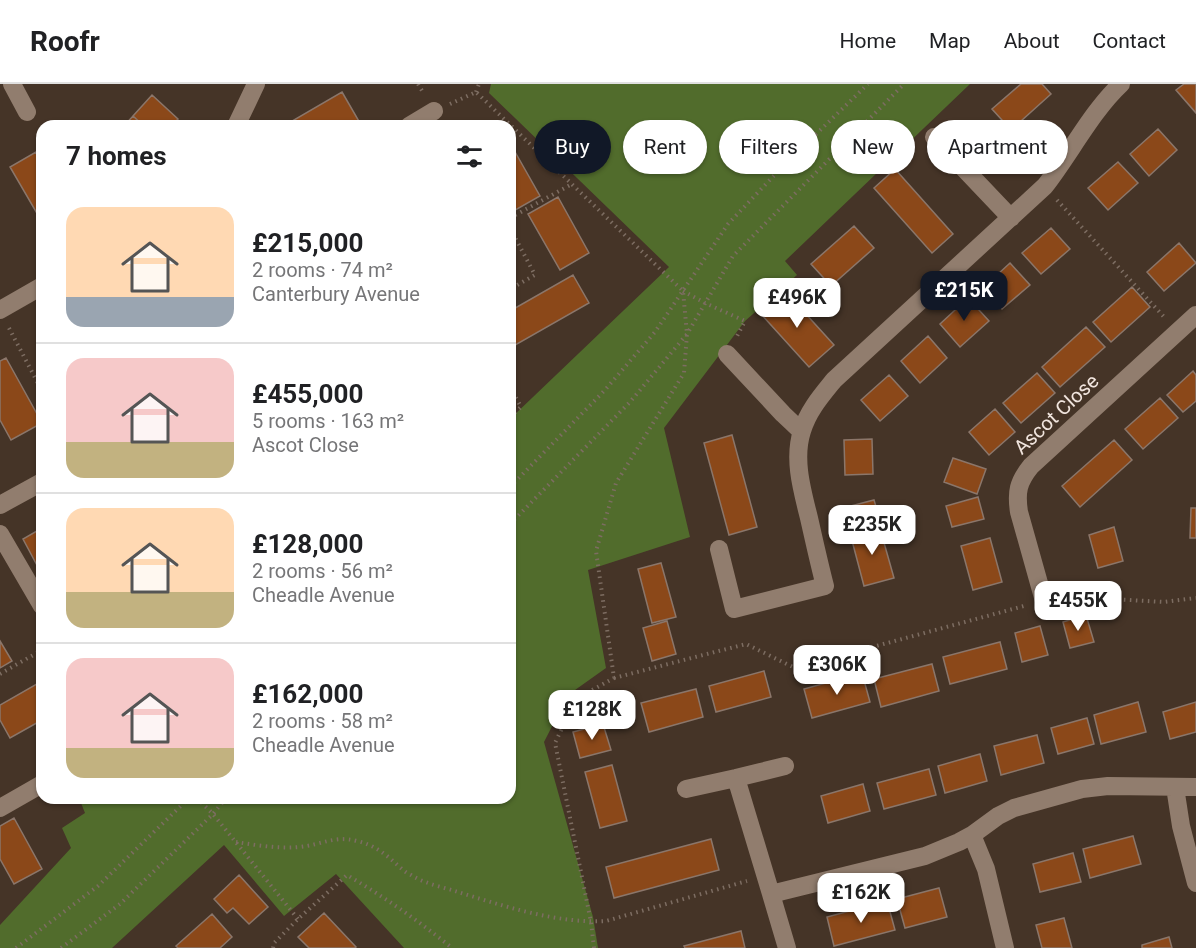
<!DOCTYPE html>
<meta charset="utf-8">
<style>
body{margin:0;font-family:Roboto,sans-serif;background:#f2f2f2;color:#202124;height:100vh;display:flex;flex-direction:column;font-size:22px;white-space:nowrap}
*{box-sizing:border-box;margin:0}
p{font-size:20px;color:#757577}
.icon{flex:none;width:33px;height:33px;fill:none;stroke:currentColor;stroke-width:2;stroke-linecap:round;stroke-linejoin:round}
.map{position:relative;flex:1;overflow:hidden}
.sheet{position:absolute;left:36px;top:36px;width:480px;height:684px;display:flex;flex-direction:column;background:#fff;border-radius:18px;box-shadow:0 2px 4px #0004}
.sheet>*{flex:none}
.guide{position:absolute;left:534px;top:36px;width:570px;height:54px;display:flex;gap:12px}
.price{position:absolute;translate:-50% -51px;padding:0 14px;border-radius:12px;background:#fff;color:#222;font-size:20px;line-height:39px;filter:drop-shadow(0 2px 3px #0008)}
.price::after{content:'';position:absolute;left:50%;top:36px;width:18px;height:14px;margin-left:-9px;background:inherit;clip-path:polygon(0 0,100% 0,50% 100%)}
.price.active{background:#111827;color:#fff}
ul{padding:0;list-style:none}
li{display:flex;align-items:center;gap:18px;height:150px;padding:0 30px}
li+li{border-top:2px solid #e0e0e0}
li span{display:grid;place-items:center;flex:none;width:168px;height:120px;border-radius:18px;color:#555}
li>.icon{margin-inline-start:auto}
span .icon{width:72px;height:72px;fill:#fffc;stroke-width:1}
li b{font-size:26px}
h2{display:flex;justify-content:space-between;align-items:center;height:72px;padding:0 30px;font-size:26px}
.pill{padding:0 21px;border-radius:27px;background:#fff;box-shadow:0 2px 4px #0004;font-size:21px;line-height:54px}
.pill.active{background:#111827;color:#fff}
header{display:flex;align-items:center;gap:36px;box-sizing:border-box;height:84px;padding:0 30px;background:#fff;border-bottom:2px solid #e0e0e0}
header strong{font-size:28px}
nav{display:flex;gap:33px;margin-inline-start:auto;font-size:21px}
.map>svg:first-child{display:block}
.green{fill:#516c2c}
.building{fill:#8b4819;stroke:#8b766a;stroke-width:1.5}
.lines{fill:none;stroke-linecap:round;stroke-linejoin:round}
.path{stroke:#7d6d62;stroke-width:4;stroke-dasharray:1.5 4.5;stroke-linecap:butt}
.minor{stroke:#917d6e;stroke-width:18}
.labels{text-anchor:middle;stroke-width:4.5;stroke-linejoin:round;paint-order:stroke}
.street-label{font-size:20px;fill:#f1e5de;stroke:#453427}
</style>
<header>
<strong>Roofr</strong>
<nav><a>Home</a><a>Map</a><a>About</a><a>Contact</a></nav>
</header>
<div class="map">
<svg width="1196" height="864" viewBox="0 0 1196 864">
<rect width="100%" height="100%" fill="#453427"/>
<!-- green -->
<path class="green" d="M491 0H970L785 177 797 191 745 237 664 344 690 453 588 486 606 584 568 611 544 658 593 833 598 864H404L336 790 284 832 224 761 112 864H0V841L71 764 62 744 85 729 79 714H510V335L669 183 489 9Z"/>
<!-- building -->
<path class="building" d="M1021 0H1042L1051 10 1011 46 992 25Z
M1184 0H1196V29L1176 6Z
M342 8 360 39 356 42H288L287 40Z
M152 11 178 35 171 42H144L133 32Z
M133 32 144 42H124Z
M1158 45 1177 66 1149 92 1130 70Z
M510 59 540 112 510 129Z
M36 68 42 77V138L10 83Z
M1118 78 1138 99 1108 126 1088 104Z
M895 85 953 150 932 169 874 104Z
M558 113 589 169 560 186 528 130Z
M854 142 874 164 831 202 811 180Z
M1051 144 1070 165 1041 190 1022 169Z
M1179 159 1196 179 1164 207 1147 188Z
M1010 179 1030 201 1002 225 983 204Z
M573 191 589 219 510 264V227Z
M1132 203 1150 223 1111 258 1093 238Z
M785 207 834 261 809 283 760 229Z
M968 214 989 237 960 263 940 240Z
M1086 243 1105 263 1060 303 1042 283Z
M928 252 947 274 920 299 901 277Z
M6 274 42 339 11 356 0 336V277Z
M1193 287 1196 291V317L1183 328 1167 311Z
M1037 289 1055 309 1021 339 1003 319Z
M889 291 908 312 880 337 861 316Z
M1160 314 1178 334 1143 365 1125 345Z
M995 325 1015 348 989 371 969 348Z
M732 351 757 443 729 451 704 359Z
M872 355 873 390 845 391 844 356Z
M1114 356 1132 376 1080 423 1062 402Z
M953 374 986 385 977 410 944 398Z
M978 413 984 435 952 443 946 422Z
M874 416 880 436 849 445 843 424Z
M1191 424H1196V454H1190Z
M879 441 894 494 864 502 850 449Z
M1114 443 1123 477 1098 484 1089 451Z
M42 444V483L39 485 23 455Z
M990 454 1002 498 973 506 961 462Z
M661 479 676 533 652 539 638 485Z
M1086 531 1094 558 1070 564 1063 538Z
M667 537 676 570 652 577 643 544Z
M1040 542 1048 571 1022 578 1015 549Z
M0 557 12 577 0 584Z
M1000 558 1007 585 950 600 943 573Z
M932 580 939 607 881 623 874 595Z
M764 587 771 613 716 628 709 602Z
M862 589 870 618 812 634 804 605Z
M42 597V636L10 654 0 636V621Z
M696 605 703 633 649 648 641 619Z
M1138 618 1146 648 1101 660 1094 631Z
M1196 618V648L1170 655 1163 628Z
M1087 634 1094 660 1058 670 1051 644Z
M603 640 611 666 580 674 573 648Z
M1037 651 1044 679 1001 691 994 662Z
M980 670 987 697 945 709 938 682Z
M612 681 627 737 600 744 585 688Z
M929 685 936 711 884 725 877 699Z
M863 700 870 727 828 739 821 712Z
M14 734 42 785 14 800 0 775V742Z
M1133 752 1141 780 1090 794 1083 765Z
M711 755 719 786 614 814 606 783Z
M1073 769 1081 798 1040 808 1033 780Z
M239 791 268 823 249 840 233 824 227 829 214 815Z
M939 804 947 833 905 844 897 815Z
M887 817 895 846 834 862 827 833Z
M324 829 356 863 355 864H309L298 853Z
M212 830 232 853 220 864H178L176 862Z
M1064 834 1072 864H1042L1036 841Z
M741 847 745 864H685L684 862Z
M1169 853 1172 864H1142V861Z"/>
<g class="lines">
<!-- path -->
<path class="path" d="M418 0 424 10
M476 8 479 0
M450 20 476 8 683 207 687 250 684 289 616 399 596 467 614 594 576 615 555 659 591 838 594 864
M1057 116 1165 234
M510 134 572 100
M510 144 535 191 510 205
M683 207 705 219 745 237 736 254
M9 244 42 307
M510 303 521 323 510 333
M510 403 605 306 655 248 728 140 784 81 868 0
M510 440 630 318 687 250 733 172 904 0
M1064 514 1077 513 1164 518 1196 514
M0 590 42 566
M614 594 746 560 795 584 1024 522
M197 714 213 730 298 835
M236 758C256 761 278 765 299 763 322 761 334 751 357 757 371 760 383 768 393 777 399 782 404 788 411 791 425 800 443 803 458 808 503 822 559 840 606 837L747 797
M16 864 98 802 189 714
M61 864 120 820 213 730 226 714
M273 864 274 859 298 835 347 791C384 813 419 837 452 864"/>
<!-- minor -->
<path class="minor" d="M12 0 27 28
M236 42 256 0
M409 42 434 27
M934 53 1011 134
M0 226 42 202
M727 270 783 330 801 347
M0 421 42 398
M0 450 42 522
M719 465 734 525 825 502C819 479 814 456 809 434 802 406 793 375 802 347 808 327 821 312 834 296L1045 102C1070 70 1092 27 1121 0
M1044 517 1019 428C1016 408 1018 398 1031 382L1196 231
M736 694 771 810
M1175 703 1181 742 1196 799
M686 705 736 694 785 682
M0 724 42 700
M972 751 986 785 1005 864
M787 864 771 810 925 772 959 758 972 751 998 732 1014 724 1082 705 1108 702 1196 703"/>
</g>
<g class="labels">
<!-- street labels -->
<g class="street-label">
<text transform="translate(1056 330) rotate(-43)" y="7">Ascot Close</text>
</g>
</g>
</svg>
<b class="price active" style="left:964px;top:238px">£215K</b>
<b class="price" style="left:797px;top:245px">£496K</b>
<b class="price" style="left:872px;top:472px">£235K</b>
<b class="price" style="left:1078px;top:548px">£455K</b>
<b class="price" style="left:837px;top:612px">£306K</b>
<b class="price" style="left:592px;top:657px">£128K</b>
<b class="price" style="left:861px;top:840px">£162K</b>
<div class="guide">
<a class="pill active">Buy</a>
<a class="pill">Rent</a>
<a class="pill">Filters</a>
<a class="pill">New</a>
<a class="pill">Apartment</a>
</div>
<section class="sheet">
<h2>7 homes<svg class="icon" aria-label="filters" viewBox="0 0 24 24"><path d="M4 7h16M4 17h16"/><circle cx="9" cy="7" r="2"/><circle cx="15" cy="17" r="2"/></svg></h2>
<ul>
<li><span style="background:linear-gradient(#ffd9b3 75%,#9aa5b1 0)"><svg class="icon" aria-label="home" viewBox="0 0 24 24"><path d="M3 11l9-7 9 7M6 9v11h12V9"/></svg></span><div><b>£215,000</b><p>2 rooms · 74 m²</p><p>Canterbury Avenue</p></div></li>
<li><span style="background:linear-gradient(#f6c9c9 70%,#c2b280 0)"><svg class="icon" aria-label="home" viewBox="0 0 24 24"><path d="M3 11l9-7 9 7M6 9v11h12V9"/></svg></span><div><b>£455,000</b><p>5 rooms · 163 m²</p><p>Ascot Close</p></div></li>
<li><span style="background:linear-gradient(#ffd9b3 70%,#c2b280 0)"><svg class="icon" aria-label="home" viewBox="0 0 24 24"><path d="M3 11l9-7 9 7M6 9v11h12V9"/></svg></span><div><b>£128,000</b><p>2 rooms · 56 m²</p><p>Cheadle Avenue</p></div></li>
<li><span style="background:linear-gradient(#f6c9c9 75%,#c2b280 0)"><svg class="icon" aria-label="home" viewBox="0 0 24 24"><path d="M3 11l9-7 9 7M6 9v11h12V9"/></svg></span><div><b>£162,000</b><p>2 rooms · 58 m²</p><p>Cheadle Avenue</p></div></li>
</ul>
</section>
</div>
